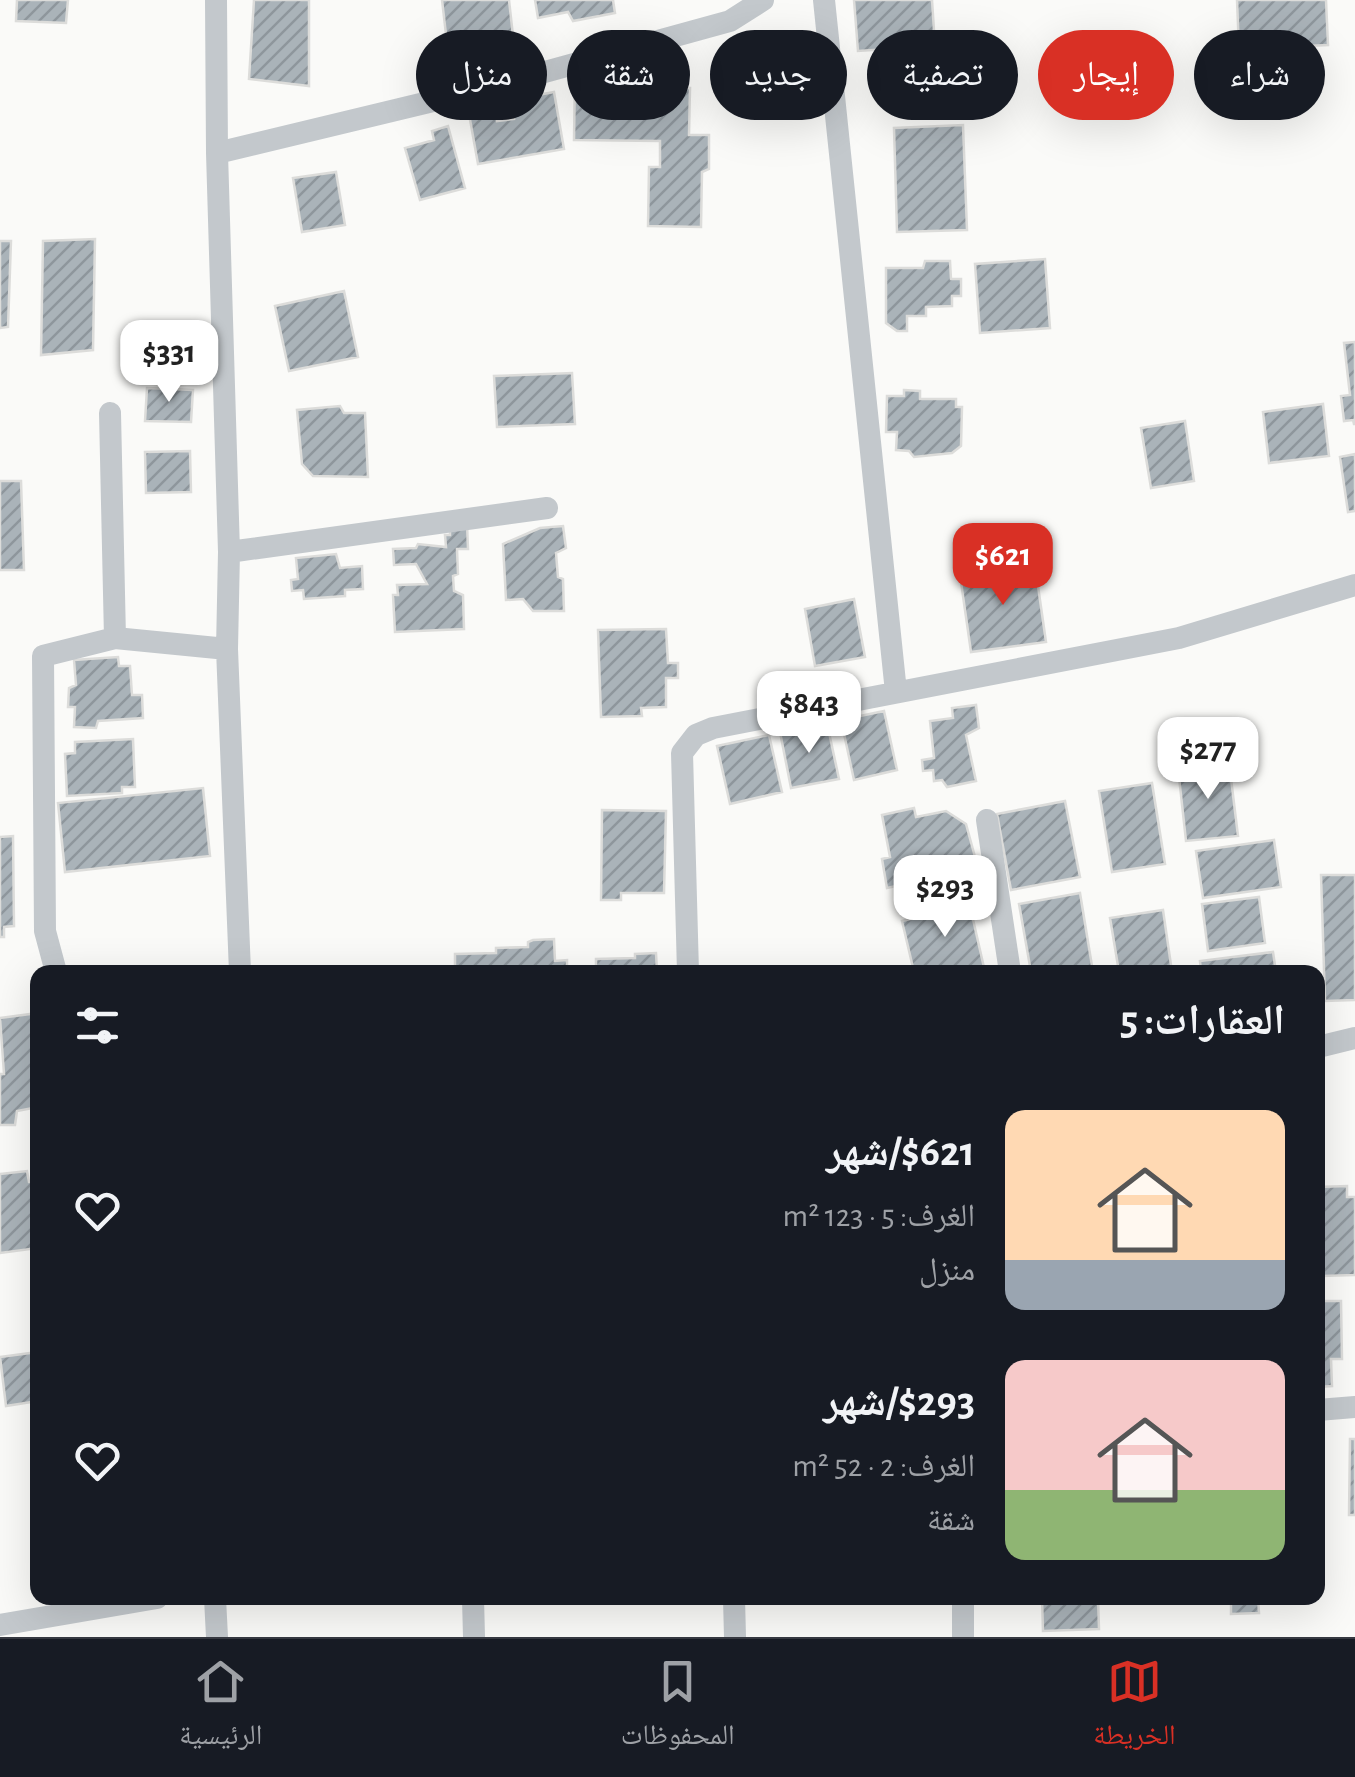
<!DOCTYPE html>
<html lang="ar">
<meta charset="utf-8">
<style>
body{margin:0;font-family:"Alegreya Sans","Noto Naskh Arabic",sans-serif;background:#242831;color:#f1f3f6;direction:rtl;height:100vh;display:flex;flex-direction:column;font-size:38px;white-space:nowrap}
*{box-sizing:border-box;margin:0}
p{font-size:32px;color:#9ea1a6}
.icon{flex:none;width:55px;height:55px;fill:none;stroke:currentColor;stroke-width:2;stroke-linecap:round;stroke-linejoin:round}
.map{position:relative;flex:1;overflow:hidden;direction:ltr}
.panel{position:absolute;left:30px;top:965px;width:1295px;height:640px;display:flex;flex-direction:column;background:#171b24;border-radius:20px;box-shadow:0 10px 40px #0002;direction:rtl}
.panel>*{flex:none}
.banner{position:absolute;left:30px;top:30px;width:1295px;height:90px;direction:rtl;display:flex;gap:20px}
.price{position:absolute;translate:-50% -85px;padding:0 22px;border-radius:20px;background:#fff;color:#222;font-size:32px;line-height:65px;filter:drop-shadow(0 2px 5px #0008)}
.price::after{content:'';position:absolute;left:50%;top:60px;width:30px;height:22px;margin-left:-15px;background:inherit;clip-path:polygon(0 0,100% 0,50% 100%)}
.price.selected{background:#d93025;color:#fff}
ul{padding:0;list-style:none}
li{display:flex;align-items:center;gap:30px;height:250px;padding:0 40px}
li span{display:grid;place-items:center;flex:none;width:280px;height:200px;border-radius:20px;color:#555}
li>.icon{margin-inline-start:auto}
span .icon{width:120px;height:120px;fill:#fffc;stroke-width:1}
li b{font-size:42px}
h2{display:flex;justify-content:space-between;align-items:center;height:120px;padding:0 40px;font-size:42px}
.chip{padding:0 35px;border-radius:45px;background:#171b24;box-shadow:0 10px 40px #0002;font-size:35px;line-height:90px}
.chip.selected{background:#d93025;color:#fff}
.menu{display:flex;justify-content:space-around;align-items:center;height:140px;border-top:2px solid #363941;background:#171b24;font-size:28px;color:#9ea1a6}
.menu a{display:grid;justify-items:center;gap:5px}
.menu .selected{color:#d93025}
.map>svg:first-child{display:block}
.building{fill:url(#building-hatch);stroke:#dcdcda;stroke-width:2.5}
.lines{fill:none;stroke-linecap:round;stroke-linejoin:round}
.street{stroke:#c3c8cc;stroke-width:22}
</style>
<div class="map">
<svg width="1355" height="1637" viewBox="0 0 1355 1637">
<defs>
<pattern id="building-hatch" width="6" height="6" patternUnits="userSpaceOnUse" patternTransform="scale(2.5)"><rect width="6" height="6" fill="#aab3b9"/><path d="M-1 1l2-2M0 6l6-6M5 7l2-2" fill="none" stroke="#8e969c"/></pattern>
</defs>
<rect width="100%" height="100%" fill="#fafaf8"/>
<!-- building -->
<path class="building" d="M17 0H68L66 23 16 21Z
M254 0H309V86L249 79Z
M442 0H509L513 36 447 43Z
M535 0H613L615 13 573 21 568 12 538 18Z
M854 0H932L935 46 858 51Z
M1237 0H1326L1328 45 1239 49Z
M575 74H604V87L690 88 689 135H709V169L702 172 701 227 648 226 649 167H660V141L574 140Z
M554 92 564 149 478 164 469 114 495 109 497 121 514 119 511 100Z
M963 125 967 230 897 232 894 128Z
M448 126 465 188 420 200 405 148 434 140 432 131Z
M336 172 345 225 302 232 293 178Z
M95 239 93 350 41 355 43 241Z
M0 241H11L8 327 0 328Z
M1045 259 1050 328 980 333 975 264Z
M925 261H950L951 279H961V296H952V306L926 307V316H907V331H897L886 323V268H923Z
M344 291 358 357 289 371 275 306Z
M1355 342V424H1354L1353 420 1344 421 1341 396 1350 395 1344 343Z
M572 373 575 424 497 427 494 376Z
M147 388 193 390 191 422 145 421Z
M904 390 920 391V399H956V407H962L961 446 952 453 914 457 909 451 896 450 897 432H886L887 396H904Z
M1323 404 1329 456 1269 463 1263 412Z
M340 406 344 413H365L368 477 313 476 302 464 297 410Z
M1185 421 1194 481 1151 488 1141 428Z
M190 451 191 492 146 493 145 452Z
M1355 454V511L1348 512 1340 457Z
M0 481H21L24 570H0Z
M450 523H467L468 549H457L458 574 453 576 454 591 463 595 464 629 395 632 393 595H398L397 585 427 584 416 564 394 565 393 549 416 548 418 544 446 547 445 535H450Z
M563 526 566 548 556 553 558 577 563 579 564 611H533L523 599 506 600 503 544 540 528Z
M336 554 340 568 362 566 363 589 345 590V596L304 599 303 590 292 591 291 580 298 579 296 558Z
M1035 565 1046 642 971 652 960 575Z
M854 599 865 657 815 666 805 609Z
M666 629 668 663H678V678H666V707L641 708 642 716 601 717 598 630Z
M118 657 119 666H130L132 695H142L143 718 98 721 96 728 74 727 75 707H68L69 688 76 685 74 660Z
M976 705 979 728 966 735 976 781 947 787 942 780 934 781 933 770 923 771 922 760 934 758 930 721 953 718 952 708Z
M884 711 897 770 854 780 841 720Z
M827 723 839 779 791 788 780 732Z
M769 735 782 792 730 804 717 746Z
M133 739 135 787H122V793L67 796 65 754 75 753V742Z
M1229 762 1238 836 1186 841 1178 768Z
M1152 783 1165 864 1112 872 1099 791Z
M203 788 210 856 65 872 58 803Z
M1065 801 1080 877 1011 890 997 814Z
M914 808 916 817 946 811 966 824 978 868 887 888 882 859 890 857 882 815Z
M602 810 666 811 664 893H621V900H601Z
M13 836 14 926 4 927V937H0V837Z
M1274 840 1281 887 1203 898 1196 851Z
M1321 875H1355V1000L1325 1001Z
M967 893 985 972H914L902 921 953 909 950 898Z
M1080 893 1093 972H1031L1019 904Z
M1259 897 1265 943 1208 951 1202 904Z
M1163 910 1172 972H1119L1110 918Z
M554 939 555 961 567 960V972H455V954L496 953V948L528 947V942L533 940Z
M1273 952 1276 972H1201L1200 961Z
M656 953 657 972H596V959L635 958V954Z
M38 1013V1107L17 1111 15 1125H0V1074H4L0 1018Z
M27 1171 29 1182 38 1181V1248L0 1253V1174Z
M1347 1186V1197H1355V1275L1322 1276 1321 1254 1318 1255V1187Z
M1318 1301H1341L1342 1359H1331L1332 1386 1318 1387Z
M38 1352V1401L6 1406 0 1357Z
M1350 1439H1355V1515H1349Z
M1042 1598H1098L1099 1629 1043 1631Z
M1151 1598H1218V1601L1152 1603Z
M1231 1598H1258L1259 1613 1231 1614Z"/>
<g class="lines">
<!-- street -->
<path class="street" d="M216 0 217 153 229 552 227 649 240 972
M824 0 896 692
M217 153 487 88 730 21 763 0
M110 413 115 638
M229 552 547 508
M987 820 1010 972
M56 972 45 931 43 656 115 638 227 649
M688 972 682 753 696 735 713 728 1179 638 1355 585
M1318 1047 1355 1038
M1318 1410 1355 1407
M215 1598 217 1637
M473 1598 474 1637
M734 1598 735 1637
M963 1598V1637
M0 1625 157 1598"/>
</g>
</svg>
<b class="price" style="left:169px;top:405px">$331</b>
<b class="price selected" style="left:1003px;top:608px">$621</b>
<b class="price" style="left:809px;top:756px">$843</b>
<b class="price" style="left:1208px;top:802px">$277</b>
<b class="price" style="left:945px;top:940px">$293</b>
<div class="banner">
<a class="chip">شراء</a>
<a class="chip selected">إيجار</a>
<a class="chip">تصفية</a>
<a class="chip">جديد</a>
<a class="chip">شقة</a>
<a class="chip">منزل</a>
</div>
<section class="panel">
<h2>العقارات: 5<svg class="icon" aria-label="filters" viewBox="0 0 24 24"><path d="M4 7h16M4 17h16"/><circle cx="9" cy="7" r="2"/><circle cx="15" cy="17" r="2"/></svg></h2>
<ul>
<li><span style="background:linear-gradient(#ffd9b3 75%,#9aa5b1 0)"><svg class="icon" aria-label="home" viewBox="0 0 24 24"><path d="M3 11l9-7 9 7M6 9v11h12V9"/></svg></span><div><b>$621/شهر</b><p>الغرف: 5 · 123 m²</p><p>منزل</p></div><svg class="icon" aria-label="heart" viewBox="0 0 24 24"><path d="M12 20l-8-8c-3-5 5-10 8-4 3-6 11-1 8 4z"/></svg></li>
<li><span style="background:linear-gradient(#f6c9c9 65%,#8fb573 0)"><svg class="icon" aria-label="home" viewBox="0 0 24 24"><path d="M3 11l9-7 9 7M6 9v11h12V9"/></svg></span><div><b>$293/شهر</b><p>الغرف: 2 · 52 m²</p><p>شقة</p></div><svg class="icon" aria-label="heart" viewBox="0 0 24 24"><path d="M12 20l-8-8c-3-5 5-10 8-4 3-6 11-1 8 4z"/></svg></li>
</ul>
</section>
</div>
<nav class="menu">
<a class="selected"><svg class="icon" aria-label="map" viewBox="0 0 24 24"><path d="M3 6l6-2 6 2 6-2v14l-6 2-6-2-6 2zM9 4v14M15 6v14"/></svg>الخريطة</a>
<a><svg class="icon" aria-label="saved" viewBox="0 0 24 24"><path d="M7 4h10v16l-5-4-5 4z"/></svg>المحفوظات</a>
<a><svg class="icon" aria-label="home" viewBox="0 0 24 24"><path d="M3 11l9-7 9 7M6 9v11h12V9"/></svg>الرئيسية</a>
</nav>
